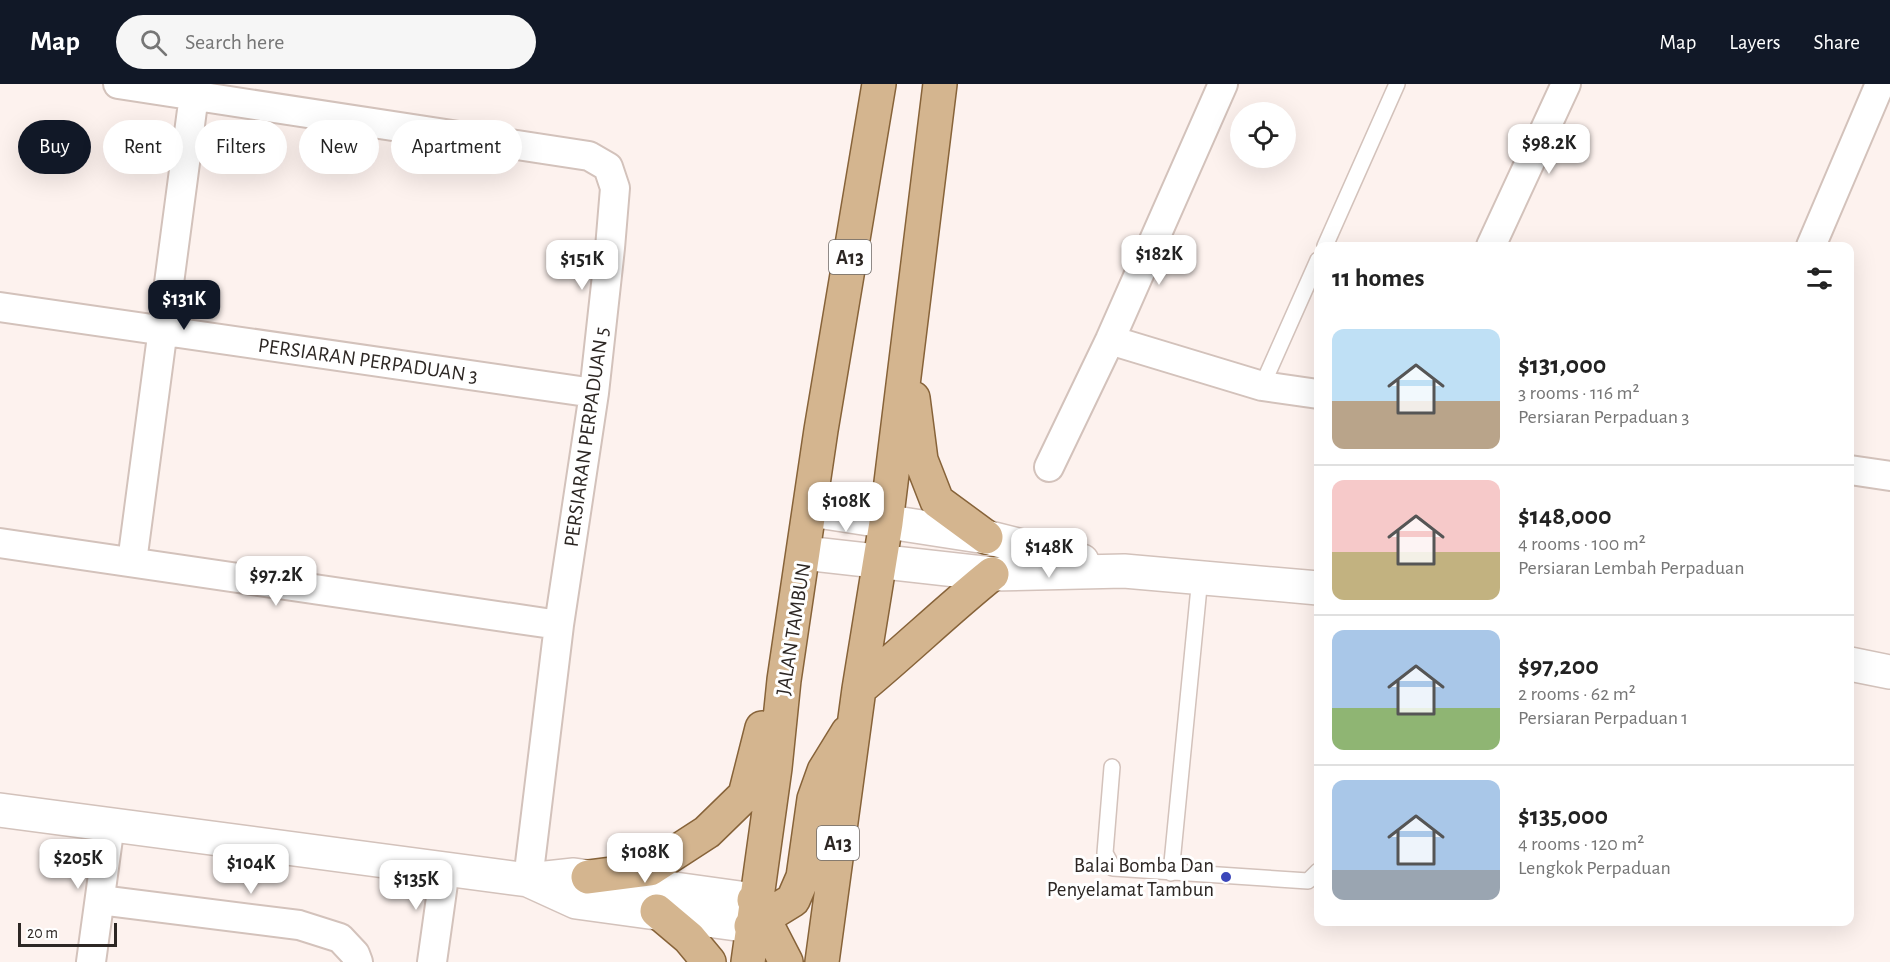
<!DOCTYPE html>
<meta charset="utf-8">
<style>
body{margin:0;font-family:"Alegreya Sans",sans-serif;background:#f6f6f6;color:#222;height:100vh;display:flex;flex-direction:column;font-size:22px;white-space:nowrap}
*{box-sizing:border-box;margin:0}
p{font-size:20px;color:#767676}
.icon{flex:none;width:33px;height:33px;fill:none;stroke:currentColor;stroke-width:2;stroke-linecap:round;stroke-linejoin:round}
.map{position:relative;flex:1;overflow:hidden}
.sheet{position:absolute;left:1314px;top:158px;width:540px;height:684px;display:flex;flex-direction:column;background:#fff;border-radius:12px;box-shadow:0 6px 24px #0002}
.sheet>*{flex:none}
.top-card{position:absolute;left:18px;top:36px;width:570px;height:54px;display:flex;gap:12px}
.buttons{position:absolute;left:1230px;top:18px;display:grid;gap:12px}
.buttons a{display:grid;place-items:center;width:66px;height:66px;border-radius:50%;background:#fff;box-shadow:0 6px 24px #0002;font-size:30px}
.scale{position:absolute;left:18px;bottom:15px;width:99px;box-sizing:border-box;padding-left:6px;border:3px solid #2d2724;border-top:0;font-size:16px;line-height:21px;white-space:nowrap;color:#2d2724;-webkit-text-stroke:4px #fff;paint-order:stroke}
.price{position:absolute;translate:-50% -51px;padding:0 14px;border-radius:12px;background:#fff;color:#222;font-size:20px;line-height:39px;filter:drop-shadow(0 2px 3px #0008)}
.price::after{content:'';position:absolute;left:50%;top:36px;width:18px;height:14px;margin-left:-9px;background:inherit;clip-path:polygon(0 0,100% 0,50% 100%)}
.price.selected{background:#111827;color:#fff}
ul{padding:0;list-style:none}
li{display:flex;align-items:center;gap:18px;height:150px;padding:0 18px}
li+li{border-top:2px solid #e0e0e0}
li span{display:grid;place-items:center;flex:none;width:168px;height:120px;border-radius:12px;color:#555}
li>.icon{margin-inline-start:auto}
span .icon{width:72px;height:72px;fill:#fffc;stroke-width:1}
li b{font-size:26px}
h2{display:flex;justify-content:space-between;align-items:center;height:72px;padding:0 18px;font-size:26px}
.pill{padding:0 21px;border-radius:27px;background:#fff;box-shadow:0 6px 24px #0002;font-size:21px;line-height:54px}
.pill.selected{background:#111827;color:#fff}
header{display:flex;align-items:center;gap:36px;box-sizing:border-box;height:84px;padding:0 30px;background:#111827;color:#fff}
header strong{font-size:28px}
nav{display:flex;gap:33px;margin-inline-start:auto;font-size:21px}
.search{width:420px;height:54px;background:#f6f6f6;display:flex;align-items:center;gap:15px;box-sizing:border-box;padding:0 21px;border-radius:33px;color:#767676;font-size:22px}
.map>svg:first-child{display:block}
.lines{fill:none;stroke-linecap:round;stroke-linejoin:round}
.lane-casing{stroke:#d3c2bb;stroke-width:18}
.street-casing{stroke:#d3c2bb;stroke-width:32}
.secondary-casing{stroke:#d3c2bb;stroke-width:36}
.primary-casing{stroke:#876339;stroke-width:36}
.lane{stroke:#fff;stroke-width:15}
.street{stroke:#fff;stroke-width:28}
.secondary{stroke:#fff;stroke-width:33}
.primary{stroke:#d4b58f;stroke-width:33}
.poi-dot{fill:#3b46ba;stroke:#fff;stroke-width:2}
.labels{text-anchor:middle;stroke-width:6;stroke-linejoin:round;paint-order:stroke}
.shield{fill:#fff;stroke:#6c6866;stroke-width:1.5}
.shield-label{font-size:20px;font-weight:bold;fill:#2d2724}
.street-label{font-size:21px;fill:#2d2724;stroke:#fff}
.poi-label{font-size:21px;fill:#2d2724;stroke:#fff;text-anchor:end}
</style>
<header>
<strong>Map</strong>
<div class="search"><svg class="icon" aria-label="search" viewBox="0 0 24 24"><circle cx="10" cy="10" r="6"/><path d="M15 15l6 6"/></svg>Search here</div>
<nav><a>Map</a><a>Layers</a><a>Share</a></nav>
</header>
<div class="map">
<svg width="1890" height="878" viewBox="0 0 1890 878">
<rect width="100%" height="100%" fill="#fdf2ee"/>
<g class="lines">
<!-- lane casing -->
<g class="lane-casing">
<path id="lane" d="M1325 162 1397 0
M1262 302 1318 176
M1112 683 1105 769 1113 784 1308 797 1318 787
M1171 789 1200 493"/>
</g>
<!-- street casing -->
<g class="street-casing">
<path id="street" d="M118 0 589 72 608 83 615 104 610 164 594 309 559 541 528 796
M1491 162 1566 0
M1811 162 1880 0
M0 223 594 309
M1110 256 1262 302 1318 310
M1049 383 1110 256 1223 0
M1850 386 1890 392
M0 459 559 541
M132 478 194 11
M100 816 299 841 340 854 355 870 358 878
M91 878 110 740
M432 878 445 785"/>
</g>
<!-- secondary casing -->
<g class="secondary-casing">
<path id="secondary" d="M811 426 986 453 1082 477
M804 469 992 490 1124 487 1318 504
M1850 580 1890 588
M0 726 528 796 574 791 754 816
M530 797 576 818 751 842"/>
</g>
<!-- primary casing -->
<g class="primary-casing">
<path id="primary" d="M913 314 921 376 937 417 986 453
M859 605C904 568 946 527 992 490
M588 793 650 785 707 748 745 711 762 644
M754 816 786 878
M657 827 689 854 709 878
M751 842 793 816 803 793 814 715 824 687 848 648
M748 878 775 684 784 596 821 346 879 0
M822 878 859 605 886 439 940 0"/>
</g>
<!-- lane -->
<use href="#lane" class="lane"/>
<!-- street -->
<use href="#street" class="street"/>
<!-- secondary -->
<use href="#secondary" class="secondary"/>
<!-- primary -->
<use href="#primary" class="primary"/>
</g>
<!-- markers -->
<circle class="poi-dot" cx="1226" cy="793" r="6"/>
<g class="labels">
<!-- shield labels -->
<g class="shield">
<rect x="829" y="156" width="42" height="34" rx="4.5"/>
<rect x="817" y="742" width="42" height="34" rx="4.5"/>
</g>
<g class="shield-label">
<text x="850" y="180">A13</text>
<text x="838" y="766">A13</text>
</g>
<!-- street labels -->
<g class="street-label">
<text transform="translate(368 276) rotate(8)" y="7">PERSIARAN PERPADUAN 3</text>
<text transform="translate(586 353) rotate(-82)" y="7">PERSIARAN PERPADUAN 5</text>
<text transform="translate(793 545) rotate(-81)" y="7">JALAN TAMBUN</text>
</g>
<!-- poi labels -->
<g class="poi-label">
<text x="1214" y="788">Balai Bomba Dan<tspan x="1214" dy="24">Penyelamat Tambun</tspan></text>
</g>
</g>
</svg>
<div class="buttons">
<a><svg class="icon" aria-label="locate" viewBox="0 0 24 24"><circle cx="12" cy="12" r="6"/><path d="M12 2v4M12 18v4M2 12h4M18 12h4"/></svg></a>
</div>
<div class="scale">20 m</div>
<b class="price" style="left:1549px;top:91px">$98.2K</b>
<b class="price" style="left:1159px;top:202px">$182K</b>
<b class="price" style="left:582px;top:207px">$151K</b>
<b class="price selected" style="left:184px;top:247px">$131K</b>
<b class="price" style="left:846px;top:449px">$108K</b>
<b class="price" style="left:1049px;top:495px">$148K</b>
<b class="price" style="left:276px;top:523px">$97.2K</b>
<b class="price" style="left:645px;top:800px">$108K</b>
<b class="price" style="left:78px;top:806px">$205K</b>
<b class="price" style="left:251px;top:811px">$104K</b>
<b class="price" style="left:416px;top:827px">$135K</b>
<div class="top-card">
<a class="pill selected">Buy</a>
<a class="pill">Rent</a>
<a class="pill">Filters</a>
<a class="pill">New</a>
<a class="pill">Apartment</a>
</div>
<section class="sheet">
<h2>11 homes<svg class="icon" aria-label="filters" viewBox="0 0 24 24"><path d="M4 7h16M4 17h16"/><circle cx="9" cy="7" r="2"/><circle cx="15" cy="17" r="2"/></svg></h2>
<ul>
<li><span style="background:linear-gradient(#bfe0f5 60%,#b9a48a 0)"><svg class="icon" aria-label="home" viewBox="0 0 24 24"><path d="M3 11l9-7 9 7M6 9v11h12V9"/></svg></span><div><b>$131,000</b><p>3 rooms · 116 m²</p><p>Persiaran Perpaduan 3</p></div></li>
<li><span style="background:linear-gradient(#f6c9c9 60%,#c2b280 0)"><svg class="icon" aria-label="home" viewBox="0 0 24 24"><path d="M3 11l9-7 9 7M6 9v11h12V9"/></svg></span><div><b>$148,000</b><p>4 rooms · 100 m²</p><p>Persiaran Lembah Perpaduan</p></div></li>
<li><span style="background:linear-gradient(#a9c7e8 65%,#8fb573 0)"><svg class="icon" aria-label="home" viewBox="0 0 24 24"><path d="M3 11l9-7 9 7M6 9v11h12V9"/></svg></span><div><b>$97,200</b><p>2 rooms · 62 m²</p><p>Persiaran Perpaduan 1</p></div></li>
<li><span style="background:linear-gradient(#a9c7e8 75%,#9aa5b1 0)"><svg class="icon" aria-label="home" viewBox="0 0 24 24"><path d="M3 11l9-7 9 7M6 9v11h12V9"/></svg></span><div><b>$135,000</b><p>4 rooms · 120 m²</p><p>Lengkok Perpaduan</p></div></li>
</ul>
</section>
</div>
